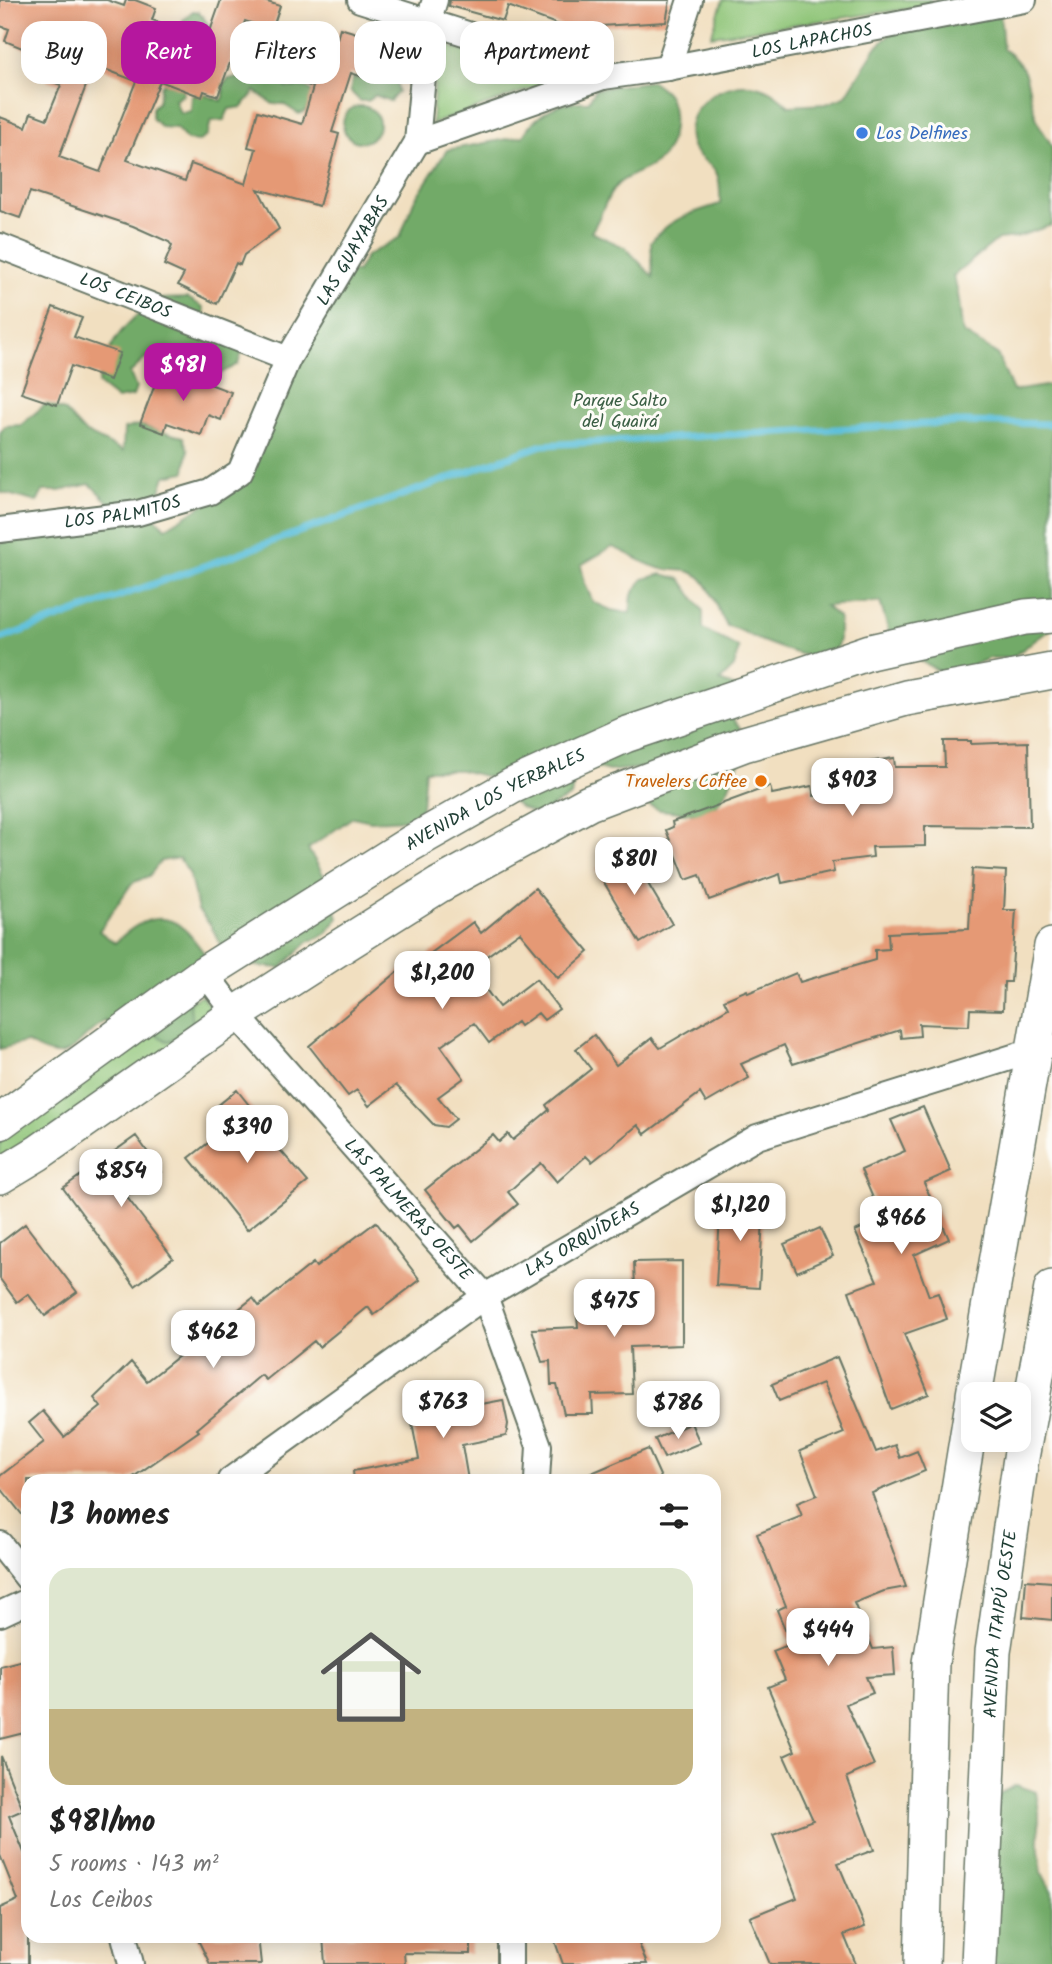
<!DOCTYPE html>
<meta charset="utf-8">
<style>
body{margin:0;font-family:Kalam,sans-serif;background:#f6f6f6;color:#222;height:100vh;display:flex;flex-direction:column;font-size:26px;white-space:nowrap}
*{box-sizing:border-box;margin:0}
p{font-size:23px;color:#767676}
.icon{flex:none;width:38px;height:38px;fill:none;stroke:currentColor;stroke-width:2;stroke-linecap:round;stroke-linejoin:round}
.map{position:relative;flex:1;overflow:hidden}
.sheet{position:absolute;left:21px;top:1474px;width:700px;height:469px;display:flex;flex-direction:column;background:#fff;border-radius:21px;box-shadow:0 4px 18px #0003}
.sheet>*{flex:none}
.guide{position:absolute;left:21px;top:21px;width:700px;height:63px;display:flex;gap:14px}
.buttons{position:absolute;left:961px;top:1382px;display:grid;gap:14px}
.buttons a{display:grid;place-items:center;width:70px;height:70px;border-radius:14px;background:#fff;box-shadow:0 4px 18px #0003;font-size:35px}
.price{position:absolute;translate:-50% -60px;padding:0 16px;border-radius:14px;background:#fff;color:#222;font-size:23px;line-height:46px;filter:drop-shadow(0 2px 4px #0008)}
.price::after{content:'';position:absolute;left:50%;top:42px;width:21px;height:16px;margin-left:-10px;background:inherit;clip-path:polygon(0 0,100% 0,50% 100%)}
.price.active{background:#b5179e;color:#fff}
ul{padding:0;list-style:none}
li{display:grid;align-content:center;gap:14px;height:371px;padding:0 28px}
li span{display:grid;place-items:center;height:217px;border-radius:21px;color:#555}
li>.icon{margin-inline-start:auto}
span .icon{width:126px;height:126px;fill:#fffc;stroke-width:1}
li b{font-size:30px}
h2{display:flex;justify-content:space-between;align-items:center;height:84px;padding:0 28px;font-size:30px}
.tag{padding:0 24px;border-radius:21px;background:#fff;box-shadow:0 4px 18px #0003;font-size:24px;line-height:63px}
.tag.active{background:#b5179e;color:#fff}
.map>svg:first-child{display:block}
.green{fill:#8ec477;stroke:#568056;stroke-width:2}
.forest{fill:#72aa68;stroke:#48744e;stroke-width:2}
.lines{fill:none;stroke-linecap:round;stroke-linejoin:round}
.stream{stroke:#5cbfda;stroke-width:7}
.building{fill:#e59975;fill-rule:evenodd}
.street-casing{stroke:#687665;stroke-width:28}
.secondary-casing{stroke:#687665;stroke-width:38}
.street{stroke:#fff;stroke-width:24}
.secondary{stroke:#fff;stroke-width:35}
.shop-dot{fill:#3f7fe0;stroke:#fdfcf7;stroke-width:2.5}
.food-dot{fill:#e8710a;stroke:#fdfcf7;stroke-width:2.5}
.labels{text-anchor:middle;stroke-width:6;stroke-linejoin:round;paint-order:stroke}
.street-label{font-size:18px;fill:#1f3d34;stroke:#fdfcf7}
.shop-label{font-size:18px;fill:#366cbe;stroke:#fdfcf7;text-anchor:start}
.park-label{font-size:18px;fill:#3b5f45;stroke:#fdfcf7}
.food-label{font-size:18px;fill:#c56008;stroke:#fdfcf7;text-anchor:end}
</style>
<div class="map">
<svg width="1052" height="1964" viewBox="0 0 1052 1964">
<rect width="100%" height="100%" fill="#fdfcf7"/>
<filter id="ink" filterUnits="userSpaceOnUse"><feTurbulence type="fractalNoise" baseFrequency=".0143" numOctaves="2"/><feDisplacementMap in="SourceGraphic" scale="14" xChannelSelector="R" yChannelSelector="G"/><feConvolveMatrix kernelMatrix="1 2 1 2 8 2 1 2 1" color-interpolation-filters="sRGB"/></filter>
<filter id="wash" filterUnits="userSpaceOnUse"><feTurbulence type="fractalNoise" baseFrequency=".00686" numOctaves="4" result="noise"/><feDisplacementMap in="SourceGraphic" scale="28" xChannelSelector="R" yChannelSelector="G"/><feGaussianBlur stdDeviation="1.57" result="paint"/><feColorMatrix in="noise" values="0 0 0 0 0 0 0 0 0 0 0 0 0 0 0 0 0 1.4 0 .05"/><feComposite in="paint" operator="in"/></filter>
<g filter="url(#wash)">
<rect width="100%" height="100%" fill="#f1dfc0"/>
<!-- green -->
<path class="green" d="M723 0H931L928 6 711 36Z
M437 43 558 79 432 124Z
M201 995 218 1016 0 1165V1133Z"/>
<!-- forest -->
<path class="forest" d="M193 11 199 12 213 31 209 43 183 36V20Z
M1000 11 1003 49C1036 71 1024 92 1039 124 1042 132 1051 141 1052 148 1052 171 1052 201 1052 225L1016 237 998 239 953 276C961 295 959 313 963 333L997 354 1013 391 1052 385V628L1011 658H990L956 672 939 671 905 653 891 639 880 602 825 606 839 618V639L833 658C809 659 785 650 762 641 749 636 742 629 727 626 717 611 713 589 700 577 689 568 675 571 663 569 644 566 631 553 612 547L581 565 585 584 593 602 611 610 630 613 632 595 643 579 662 574 681 579 703 611V629L739 648 734 667 720 681 738 688 746 707 733 720 749 739 727 791 715 807 697 814 660 810 643 803 639 786 646 768 609 771 591 766 575 777 571 796 538 814C517 809 508 799 497 779L460 770H425L422 807 409 819 371 821 353 817 308 849 326 879 338 918 326 934 308 942 281 968 243 965 227 957 210 924 198 910 189 873 179 858 161 861 149 876 132 883 99 931 115 943C133 925 159 908 183 928 192 935 200 949 208 958L189 1003 193 1022 187 1039 167 1041 141 1026 122 1029 105 1021C71 1042 73 1071 26 1042L0 1049V544L36 527 113 507 90 484 59 491H43L37 502 0 492V433L5 426 21 425 46 404 65 411 84 432 123 451 124 429 138 425 183 437 188 450 185 472 165 476 152 515 166 528 224 492 338 270 357 272 366 256 400 237 414 201 447 150 523 136C537 112 561 100 588 102L596 89 652 81C657 85 665 90 668 95 678 116 674 151 654 164 643 172 627 175 617 185 604 199 602 217 591 232L626 248 653 277 651 242C670 218 692 213 720 204 720 193 721 176 713 168 703 158 693 155 690 139 684 104 726 79 756 86 770 89 779 97 789 106L826 104 845 97 875 49 890 34Z
M266 42 273 43 278 50 277 77 286 87C298 89 308 81 314 96L305 112 299 114 283 104H273L255 91 242 107 229 109 224 120 211 121 207 136 199 141 187 140 176 128 161 127 152 118V108L158 102 161 86 165 82 183 86V95L175 100 180 113 191 111 192 96 201 93 221 101 224 97 223 85 228 79 243 78C249 62 246 46 266 42Z
M396 42C409 47 414 59 408 72L396 79 398 92 390 101 375 95 368 101H360L350 91 353 78 359 79 378 69 387 43Z
M343 124a18 18 0 1 1 36 0a18 18 0 1 1-36 0Z
M188 298 203 307 205 321 242 352 238 364 214 377 180 367 167 357 155 356 146 358 130 373 136 388 133 396 117 399 98 384C101 362 115 335 132 320 142 310 147 314 158 299Z
M1016 1785 1036 1792 1039 1812V1851L1042 1873 1052 1892V1964H978L999 1794Z"/>
<g class="lines">
<!-- stream -->
<path class="stream" d="M0 639 542 445 964 422 1052 424"/>
</g>
<g id="blocks">
<!-- building -->
<path class="building" d="M0 0H107L124 6 126 0H135L156 8 152 20 207 40 221 0H261L280 6 272 30 245 21 218 96 204 91 202 97 160 81 127 160 185 181 191 164 246 184 256 149 248 147 258 111 302 124 313 87 274 75 290 24 337 39 340 28 383 41 371 80 351 73 332 132 339 134 319 206 258 189 279 229 244 255 240 265 236 263 217 304 178 285 184 274 164 265 172 246 169 242 133 226 30 192 20 218 0 211V117L26 127 31 113 47 119 61 85 47 80 54 61 5 41 9 29 0 26ZM94 65 136 81 100 172 59 157Z
M450 0H670L666 22 567 28 508 6 503 21 449 6Z
M53 307 82 318 74 337 120 353 110 380 71 366 57 405 21 393Z
M162 366 231 392 221 420 208 415 201 435 167 423 164 433 140 424Z
M944 741H971V744L1028 742 1030 827 925 826V846L872 847 873 857 832 862 834 872 782 883 780 874 709 900 700 875 686 880 666 830 673 827 672 822 770 786 772 794 812 786 814 796 871 789 868 762 894 758 895 767H945Z
M628 850 672 924 640 943 596 869Z
M972 869 1006 871 1004 910H1016L1011 982H1004L1003 1010 970 1009 969 1026 919 1024 920 1036 901 1038 900 1030 793 1064 784 1045 741 1064 749 1078 706 1103 700 1093 645 1134 638 1125 592 1162 586 1156 557 1182 541 1163 508 1192 518 1204 473 1241 460 1225 456 1228 425 1190 493 1135 499 1142 508 1134 513 1140 549 1110 546 1105 591 1069 576 1049 594 1035 616 1065 652 1038 660 1048 728 1008 724 1000 747 990 748 993 796 973 800 982 875 960V950L889 949 888 933 969 929Z
M535 888 589 952 558 978 520 932 470 968 499 1007 536 979 559 1009 544 1020 538 1013 520 1026 517 1022 489 1043 474 1023 441 1046 464 1078 438 1097 456 1119 446 1127 434 1125 396 1085 369 1106 357 1090 348 1096 309 1046 401 969 404 973 473 922 481 933Z
M237 1090 277 1140 274 1143 308 1182 247 1230 189 1158 231 1125 216 1107Z
M923 1107 951 1171 924 1183 949 1239 914 1255 929 1296 938 1293 947 1319 904 1334 929 1394 891 1409 849 1291 877 1281 855 1231 882 1219 861 1170 905 1151 891 1120Z
M136 1136 162 1172 126 1196 173 1258 135 1286 63 1188Z
M721 1199 764 1202 759 1288 716 1285Z
M376 1222 420 1280 374 1315 368 1307 319 1347 314 1341 266 1380 261 1375 197 1429 199 1431 129 1480H28V1522L0 1487V1476L44 1442 29 1423 43 1411 64 1437 101 1407 94 1398 131 1362 147 1381 253 1298 259 1306 313 1263 316 1267Z
M25 1224 77 1292 45 1316 28 1294 17 1302 0 1279V1243Z
M820 1228 833 1256 797 1272 784 1244Z
M682 1261V1345L630 1347 632 1394 592 1395 593 1414H564L557 1385H551L550 1361 542 1362 532 1329 578 1327 577 1316 636 1313 634 1262Z
M837 1357 876 1452 895 1445 900 1458 917 1451 925 1471 872 1493 906 1587 884 1591 854 1603 873 1649 893 1647 895 1675 866 1677 873 1693 846 1704 874 1765 847 1777 874 1850 838 1863 865 1927 844 1935 856 1964H770L750 1917 797 1898 773 1835 813 1820 784 1756 795 1751 768 1687 785 1680 773 1651 791 1644 777 1610 786 1606 757 1534 802 1516 797 1503 817 1495 800 1451 844 1433 823 1383 779 1401 772 1384Z
M452 1394 455 1409 503 1400 508 1424 506 1436 462 1445 468 1480H354L353 1471 419 1459 408 1403Z
M691 1423 700 1443 664 1458 655 1439Z
M648 1449 662 1480H575Z
M1026 1580 1052 1582V1620L1023 1617Z
M23 1660 28 1680V1732L0 1739V1666Z
M1 1756 23 1810 9 1816 28 1862V1964H0V1908L18 1900 0 1855Z
M196 1936H258L261 1964H210Z
M323 1936H471V1954L404 1953 405 1964H325Z
M553 1936H629L632 1941 637 1939 647 1964H563Z"/>
</g>
</g>
<g filter="url(#ink)">
<use href="#blocks" fill-opacity="0" stroke="#687665" stroke-width="2"/>
<g class="lines">
<!-- street casing -->
<g class="street-casing">
<g id="street">
<path id="s1" d="M360 0 603 77 668 68 1024 0"/>
<path d="M668 68 690 0"/>
<path d="M417 142 603 77"/>
<path id="s2" d="M0 246 288 359"/>
<path id="s3" d="M0 530 138 513 210 492 240 472 288 359 417 142 428 22 435 0"/>
<path id="s4" d="M205 973 236 1014 485 1296 539 1446 537 1480"/>
<path id="s5" d="M230 1480 485 1296 757 1137 1048 1046"/>
<path d="M0 1544 28 1579"/>
<path d="M0 1614 28 1601"/>
<path d="M124 1936 131 1964"/>
<path d="M510 1936V1964"/>
</g>
</g>
<!-- secondary casing -->
<g class="secondary-casing">
<g id="secondary">
<path id="s6" d="M0 1122 205 973 410 844 512 786 625 735 870 652 1025 617 1052 615"/>
<path d="M0 1176 38 1153 236 1014 337 949 439 885 589 803 744 744 906 698 1052 671"/>
<path d="M974 1395 1052 946"/>
<path d="M922 1964 931 1663 973 1403"/>
<path id="s7" d="M979 1964 993 1652 1021 1458 1052 1288"/>
</g>
</g>
<!-- street -->
<use href="#street" class="street"/>
<!-- secondary -->
<use href="#secondary" class="secondary"/>
</g>
</g>
<!-- markers -->
<circle class="shop-dot" cx="862" cy="133" r="7"/>
<circle class="food-dot" cx="761" cy="781" r="7"/>
<g class="labels">
<!-- street labels -->
<g class="street-label">
<text dy="6" stroke="none"><textPath href="#s1" startOffset="467">LOS LAPACHOS</textPath></text>
<text dy="6" stroke="none"><textPath href="#s3" startOffset="499">LAS GUAYABAS</textPath></text>
<text dy="6" stroke="none"><textPath href="#s2" startOffset="135">LOS CEIBOS</textPath></text>
<text dy="6" stroke="none"><textPath href="#s3" startOffset="124">LOS PALMITOS</textPath></text>
<text dy="6" stroke="none"><textPath href="#s6" startOffset="592">AVENIDA LOS YERBALES</textPath></text>
<text dy="6" stroke="none"><textPath href="#s4" startOffset="312">LAS PALMERAS OESTE</textPath></text>
<text dy="6" stroke="none"><textPath href="#s5" startOffset="427">LAS ORQUÍDEAS</textPath></text>
<text dy="6" stroke="none"><textPath href="#s7" startOffset="341">AVENIDA ITAIPÚ OESTE</textPath></text>
</g>
<!-- shop labels -->
<g class="shop-label">
<text x="876" y="139">Los Delfines</text>
</g>
<!-- park labels -->
<g class="park-label">
<text x="620" y="406">Parque Salto<tspan x="620" dy="21">del Guairá</tspan></text>
</g>
<!-- food labels -->
<g class="food-label">
<text x="747" y="787">Travelers Coffee</text>
</g>
</g>
</svg>
<div class="buttons">
<a><svg class="icon" aria-label="layers" viewBox="0 0 24 24"><path d="M12 4l9 5-9 5-9-5zM3 14l9 5 9-5"/></svg></a>
</div>
<b class="price active" style="left:183px;top:403px">$981</b>
<b class="price" style="left:852px;top:818px">$903</b>
<b class="price" style="left:634px;top:897px">$801</b>
<b class="price" style="left:442px;top:1011px">$1,200</b>
<b class="price" style="left:247px;top:1165px">$390</b>
<b class="price" style="left:121px;top:1209px">$854</b>
<b class="price" style="left:740px;top:1243px">$1,120</b>
<b class="price" style="left:901px;top:1256px">$966</b>
<b class="price" style="left:614px;top:1339px">$475</b>
<b class="price" style="left:213px;top:1370px">$462</b>
<b class="price" style="left:443px;top:1440px">$763</b>
<b class="price" style="left:678px;top:1441px">$786</b>
<b class="price" style="left:828px;top:1668px">$444</b>
<div class="guide">
<a class="tag">Buy</a>
<a class="tag active">Rent</a>
<a class="tag">Filters</a>
<a class="tag">New</a>
<a class="tag">Apartment</a>
</div>
<section class="sheet">
<h2>13 homes<svg class="icon" aria-label="filters" viewBox="0 0 24 24"><path d="M4 7h16M4 17h16"/><circle cx="9" cy="7" r="2"/><circle cx="15" cy="17" r="2"/></svg></h2>
<ul>
<li><span style="background:linear-gradient(#dfe7d0 65%,#c2b280 0)"><svg class="icon" aria-label="home" viewBox="0 0 24 24"><path d="M3 11l9-7 9 7M6 9v11h12V9"/></svg></span><div><b>$981/mo</b><p>5 rooms · 143 m²</p><p>Los Ceibos</p></div></li>
</ul>
</section>
</div>
